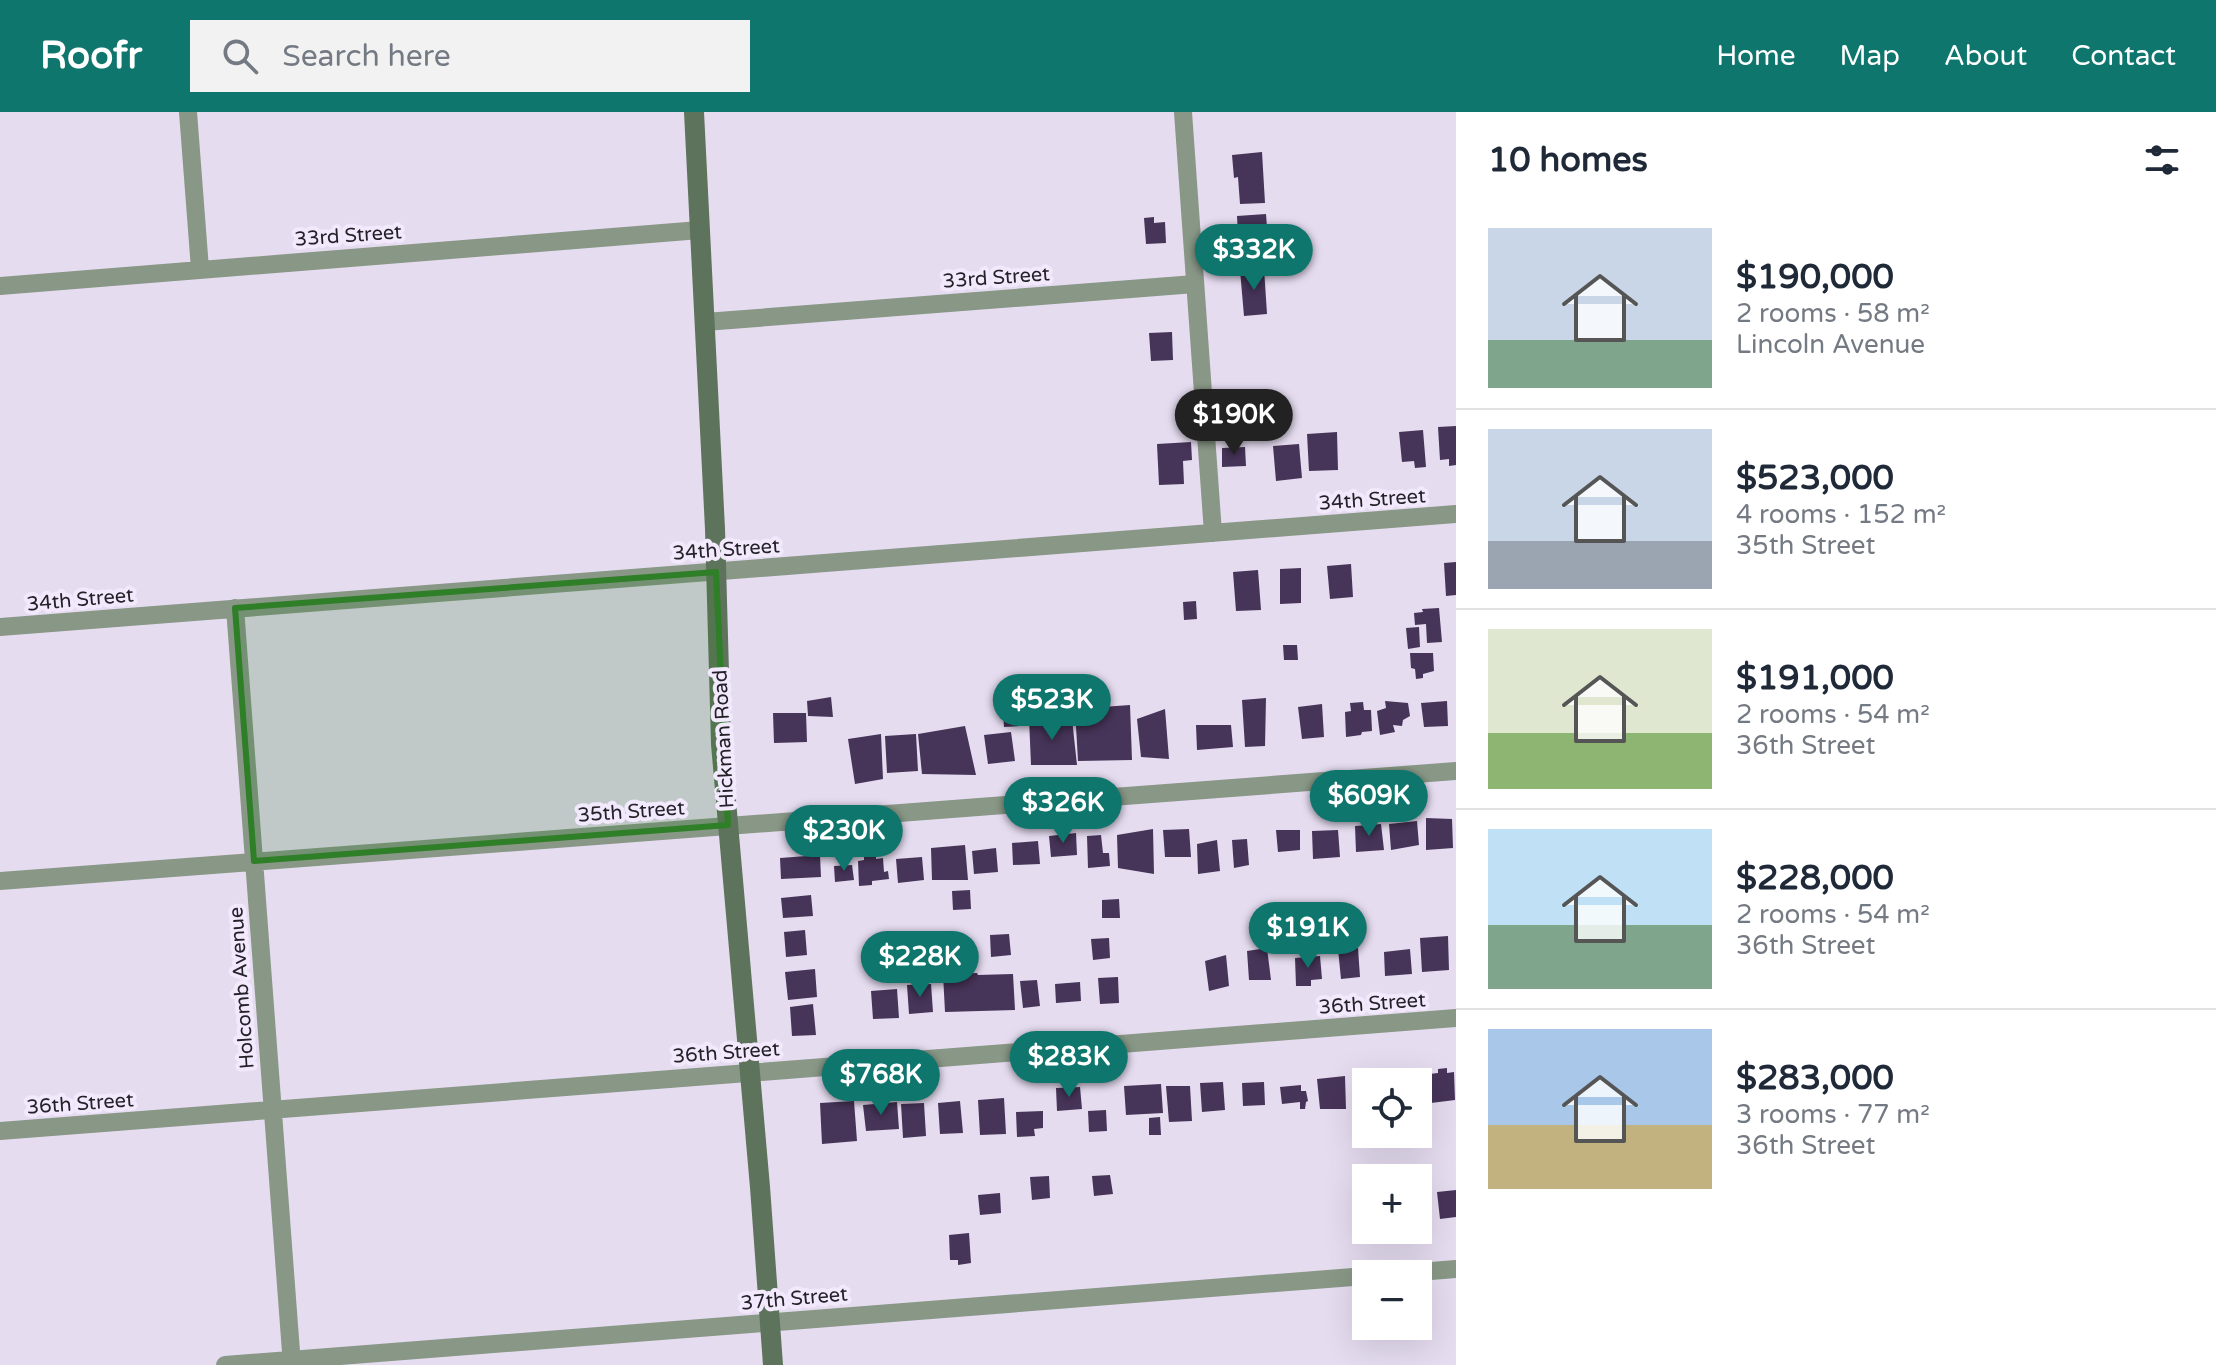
<!DOCTYPE html>
<meta charset="utf-8">
<style>
body{margin:0;font-family:"Varela Round",sans-serif;background:#f2f2f3;color:#1f2937;height:100vh;display:flex;flex-direction:column;font-size:30px;white-space:nowrap}
*{box-sizing:border-box;margin:0}
p{font-size:26px;color:#747a83}
.icon{flex:none;width:44px;height:44px;fill:none;stroke:currentColor;stroke-width:2;stroke-linecap:round;stroke-linejoin:round}
.map{position:relative;flex:1;overflow:hidden}
.details{display:flex;flex-direction:column;background:#fff;width:760px}
.details>*{flex:none}
.buttons{position:absolute;left:1352px;top:956px;display:grid;gap:16px}
.buttons a{display:grid;place-items:center;width:80px;height:80px;border-radius:0px;background:#fff;box-shadow:0 8px 32px #0002;font-size:40px}
.price{position:absolute;translate:-50% -68px;padding:0 18px;border-radius:28px;background:#0f766e;color:#fff;font-size:26px;line-height:52px;filter:drop-shadow(0 2px 4px #0008)}
.price::after{content:'';position:absolute;left:50%;top:48px;width:24px;height:18px;margin-left:-12px;background:inherit;clip-path:polygon(0 0,100% 0,50% 100%)}
.price.active{background:#222;color:#fff}
ul{padding:0;list-style:none}
li{display:flex;align-items:center;gap:24px;height:200px;padding:0 32px}
li+li{border-top:2px solid #e0e1e3}
li span{display:grid;place-items:center;flex:none;width:224px;height:160px;border-radius:0px;color:#555}
li>.icon{margin-inline-start:auto}
span .icon{width:96px;height:96px;fill:#fffc;stroke-width:1}
li b{font-size:34px}
h2{display:flex;justify-content:space-between;align-items:center;height:96px;padding:0 32px;font-size:34px}
header{display:flex;align-items:center;gap:48px;box-sizing:border-box;height:112px;padding:0 40px;background:#0f766e;color:#fff}
header strong{font-size:38px}
nav{display:flex;gap:44px;margin-inline-start:auto;font-size:28px}
.search{width:560px;height:72px;background:#f2f2f3;display:flex;align-items:center;gap:20px;box-sizing:border-box;padding:0 28px;border-radius:0px;color:#747a83;font-size:30px}
main{display:flex;flex:1;min-height:0}
.map>svg:first-child{display:block}
.building{fill:#473459}
.lines{fill:none;stroke-linecap:round;stroke-linejoin:round}
.street{stroke:#889786;stroke-width:18}
.secondary{stroke:#5e735b;stroke-width:20}
.marked{fill:#2f7e28;fill-opacity:0.2;stroke:#2f7e28;stroke-width:6;stroke-linejoin:round}
.labels{text-anchor:middle;stroke-width:8;stroke-linejoin:round;paint-order:stroke}
.street-label{font-size:20px;fill:#242128;stroke:#f3e9fd}
</style>
<header>
<strong>Roofr</strong>
<div class="search"><svg class="icon" aria-label="search" viewBox="0 0 24 24"><circle cx="10" cy="10" r="6"/><path d="M15 15l6 6"/></svg>Search here</div>
<nav><a>Home</a><a>Map</a><a>About</a><a>Contact</a></nav>
</header>
<main>
<div class="map">
<svg width="1456" height="1253" viewBox="0 0 1456 1253">
<rect width="100%" height="100%" fill="#e5dcf0"/>
<!-- building -->
<path class="building" d="M1262 40 1265 91 1240 92 1238 65 1234 66 1232 43Z
M1266 102 1269 142 1239 144 1237 104Z
M1154 105V111L1165 110 1166 131 1146 132 1144 106Z
M1264 156 1267 202 1244 204 1240 158Z
M1172 220 1173 248 1151 249 1149 221Z
M1456 314V353L1449 354V347L1440 348 1438 315Z
M1423 318 1426 355 1415 356 1414 349 1402 350 1399 320Z
M1337 320 1338 358 1309 359 1307 322Z
M1191 330 1192 348 1183 349 1184 372 1159 373 1157 332Z
M1299 332 1302 366 1276 369 1273 334Z
M1245 335 1246 354 1222 355V336Z
M1456 450V483L1446 484 1444 451Z
M1351 452 1353 485 1330 487 1327 454Z
M1301 456V491L1280 492V457Z
M1258 458 1261 498 1236 499 1233 460Z
M1196 489 1197 507 1184 508 1183 490Z
M1439 496 1442 530 1427 531 1426 512 1415 513 1414 501 1423 500 1422 497Z
M1419 515 1420 535 1408 537 1406 516Z
M1283 533H1297L1298 548H1284Z
M1410 541H1433L1434 559 1423 562V566L1416 567 1415 557 1411 556Z
M831 585 833 605 808 604 807 589Z
M1019 585 1021 614 1004 615 1002 586Z
M1266 586 1265 634 1245 635 1242 588Z
M1385 589 1408 591 1410 604 1403 608 1402 614 1393 613 1395 620 1380 623 1377 599 1386 596Z
M1447 589 1448 614 1424 615 1421 591Z
M1363 590 1364 598H1371L1372 619 1362 620 1361 623 1346 625 1345 600 1351 599 1350 591Z
M1322 592 1324 625 1302 627 1298 595Z
M1130 593 1132 648 1078 649 1075 597Z
M1165 597 1169 647 1141 645 1137 607Z
M773 601H806L807 630 774 631Z
M1029 606 1072 607 1077 653H1031Z
M1196 613H1231L1233 635 1197 638Z
M965 614 976 663 922 662 918 622Z
M1011 620 1015 649 988 652 984 623Z
M881 622 883 667 855 672 848 627Z
M916 622 918 659 887 661 885 624Z
M1426 706 1452 707 1453 736 1426 738Z
M1417 709 1419 733 1391 738 1389 712Z
M1381 712 1384 738 1356 740 1355 714Z
M1153 717 1154 762 1118 756 1117 723Z
M1189 717 1191 745H1165L1163 718Z
M1276 718H1300V738L1278 740Z
M1338 718 1340 745 1313 747 1312 719Z
M1076 721 1077 743 1051 745 1049 724Z
M1101 723 1103 741H1109L1110 754 1088 756 1087 724Z
M1247 727 1249 753 1234 756 1232 728Z
M1217 728 1220 759 1198 762 1197 732Z
M1038 729 1040 752 1013 753 1012 731Z
M965 733 968 768H932L931 736Z
M996 736 998 760 974 762 972 739Z
M876 742V747L883 746 884 760 888 759 889 767 872 769V773L859 774 858 749 864 748V743Z
M820 743 821 765 781 767 780 746Z
M922 745 924 768 898 771 896 747Z
M852 753 854 768 835 770 834 754Z
M970 778 971 797 953 798 952 779Z
M811 783 813 804 783 806 781 786Z
M1119 787 1120 806H1102V788Z
M805 818 807 843 786 845 784 820Z
M1009 822 1011 843 991 845 990 823Z
M1448 824 1449 858 1422 860 1420 826Z
M1109 826 1110 846 1093 848 1091 827Z
M1267 836 1271 868H1249L1247 839Z
M1358 836 1360 865 1341 867 1338 837Z
M875 837 876 854 864 855 863 838Z
M1410 837 1412 862 1385 864 1384 840Z
M1226 843 1229 874 1209 879 1205 849Z
M1320 844 1322 867 1311 868V874H1296L1295 846Z
M815 857 817 885 788 888 785 860Z
M977 861 978 863 1013 862 1015 898 945 900 943 862Z
M1118 865 1119 891 1100 892 1098 866Z
M1037 868 1040 894 1023 896 1020 869Z
M1080 870 1081 889 1056 891 1055 872Z
M931 872 933 900 909 902 907 873Z
M897 877 899 906 873 907 871 879Z
M813 892 816 923 792 924 790 895Z
M1447 956V961L1454 960 1455 988 1431 991 1429 962 1438 961V957Z
M1411 958 1414 970H1394L1392 959Z
M1376 961 1377 970H1366V996H1359L1356 963Z
M1345 964 1346 997H1320L1317 967Z
M1223 970 1225 998 1202 1000 1200 971Z
M1264 970 1265 993 1243 994 1242 971Z
M1161 972 1163 1001 1126 1003 1124 974Z
M1301 973V979H1306L1308 989 1306 990 1305 997H1300V990L1282 992 1280 975Z
M1166 974H1190L1192 1009 1169 1010Z
M1080 975 1082 997 1057 999 1056 976Z
M1004 986 1006 1022 980 1023 978 988Z
M854 989 857 1029 822 1032 820 991Z
M960 989 963 1021 940 1022 938 991Z
M897 990 899 1017 866 1019 863 993Z
M924 991 926 1024 903 1026 901 992Z
M1106 998 1107 1019 1089 1020 1088 999Z
M1043 999V1016L1034 1017 1035 1024 1017 1025 1016 1000Z
M1160 1005 1161 1023H1149V1006Z
M1110 1063 1113 1082 1094 1084 1092 1064Z
M1049 1064 1050 1086 1032 1088 1030 1065Z
M1456 1078V1105L1440 1107 1437 1080Z
M1000 1081 1001 1101 980 1103 978 1083Z
M969 1121 971 1151 958 1153V1148H950L949 1123Z"/>
<g class="lines">
<!-- street -->
<path class="street" d="M188 0 200 157
M1183 0 1213 421
M0 174 700 118
M705 210 1195 172
M235 496 292 1253
M0 515 1456 402
M0 769 1456 659
M0 1019 1456 906
M1394 1162 1456 1157
M225 1253 1366 1164"/>
<!-- secondary -->
<path class="secondary" d="M694 0 715 417 721 632 760 1075 773 1253"/>
</g>
<!-- marked area -->
<path class="marked" d="M716 460 728 713 254 749 235 496Z"/>
<g class="labels">
<!-- street labels -->
<g class="street-label">
<text transform="translate(348 123) rotate(-4)" y="7">33rd Street</text>
<text transform="translate(996 165) rotate(-4)" y="7">33rd Street</text>
<text transform="translate(1372 387) rotate(-4)" y="7">34th Street</text>
<text transform="translate(726 437) rotate(-4)" y="7">34th Street</text>
<text transform="translate(80 487) rotate(-5)" y="7">34th Street</text>
<text transform="translate(723 627) rotate(-93)" y="7">Hickman Road</text>
<text transform="translate(631 699) rotate(-4)" y="7">35th Street</text>
<text transform="translate(241 876) rotate(-94)" y="7">Holcomb Avenue</text>
<text transform="translate(1372 891) rotate(-4)" y="7">36th Street</text>
<text transform="translate(726 940) rotate(-4)" y="7">36th Street</text>
<text transform="translate(80 991) rotate(-4)" y="7">36th Street</text>
<text transform="translate(794 1186) rotate(-5)" y="7">37th Street</text>
</g>
</g>
</svg>
<div class="buttons">
<a><svg class="icon" aria-label="locate" viewBox="0 0 24 24"><circle cx="12" cy="12" r="6"/><path d="M12 2v4M12 18v4M2 12h4M18 12h4"/></svg></a>
<a>+</a>
<a>−</a>
</div>
<b class="price" style="left:1254px;top:180px">$332K</b>
<b class="price active" style="left:1234px;top:345px">$190K</b>
<b class="price" style="left:1052px;top:630px">$523K</b>
<b class="price" style="left:1369px;top:726px">$609K</b>
<b class="price" style="left:1063px;top:733px">$326K</b>
<b class="price" style="left:844px;top:761px">$230K</b>
<b class="price" style="left:1308px;top:858px">$191K</b>
<b class="price" style="left:920px;top:887px">$228K</b>
<b class="price" style="left:1069px;top:987px">$283K</b>
<b class="price" style="left:881px;top:1005px">$768K</b>
</div>
<section class="details">
<h2>10 homes<svg class="icon" aria-label="filters" viewBox="0 0 24 24"><path d="M4 7h16M4 17h16"/><circle cx="9" cy="7" r="2"/><circle cx="15" cy="17" r="2"/></svg></h2>
<ul>
<li><span style="background:linear-gradient(#c9d6e8 70%,#7fa58c 0)"><svg class="icon" aria-label="home" viewBox="0 0 24 24"><path d="M3 11l9-7 9 7M6 9v11h12V9"/></svg></span><div><b>$190,000</b><p>2 rooms · 58 m²</p><p>Lincoln Avenue</p></div></li>
<li><span style="background:linear-gradient(#c9d6e8 70%,#9aa5b1 0)"><svg class="icon" aria-label="home" viewBox="0 0 24 24"><path d="M3 11l9-7 9 7M6 9v11h12V9"/></svg></span><div><b>$523,000</b><p>4 rooms · 152 m²</p><p>35th Street</p></div></li>
<li><span style="background:linear-gradient(#dfe7d0 65%,#8fb573 0)"><svg class="icon" aria-label="home" viewBox="0 0 24 24"><path d="M3 11l9-7 9 7M6 9v11h12V9"/></svg></span><div><b>$191,000</b><p>2 rooms · 54 m²</p><p>36th Street</p></div></li>
<li><span style="background:linear-gradient(#bfe0f5 60%,#7fa58c 0)"><svg class="icon" aria-label="home" viewBox="0 0 24 24"><path d="M3 11l9-7 9 7M6 9v11h12V9"/></svg></span><div><b>$228,000</b><p>2 rooms · 54 m²</p><p>36th Street</p></div></li>
<li><span style="background:linear-gradient(#a9c7e8 60%,#c2b280 0)"><svg class="icon" aria-label="home" viewBox="0 0 24 24"><path d="M3 11l9-7 9 7M6 9v11h12V9"/></svg></span><div><b>$283,000</b><p>3 rooms · 77 m²</p><p>36th Street</p></div></li>
</ul>
</section>
</main>
